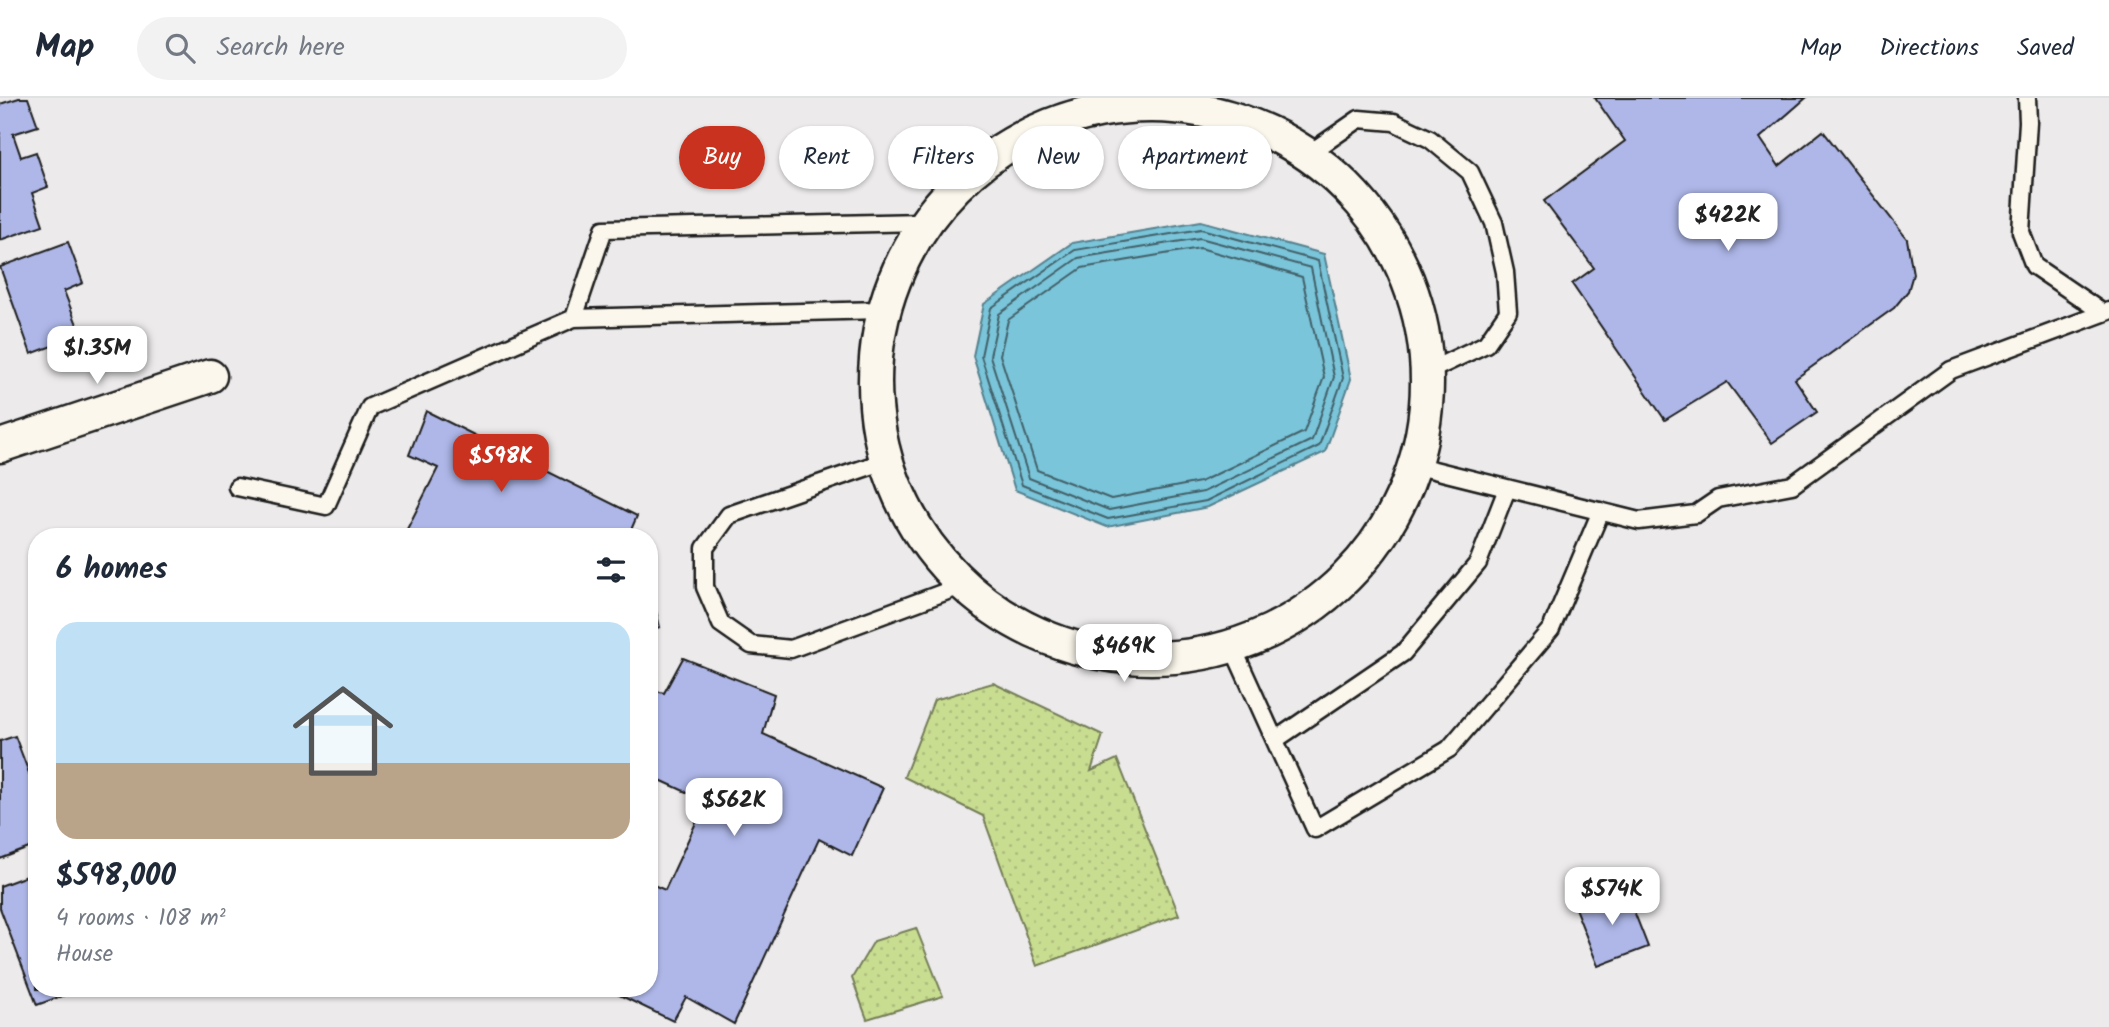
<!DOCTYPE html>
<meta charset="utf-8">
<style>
body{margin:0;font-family:Kalam,sans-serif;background:#f2f2f3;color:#1f2937;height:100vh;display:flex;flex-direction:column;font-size:26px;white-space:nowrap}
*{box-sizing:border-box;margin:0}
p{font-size:23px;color:#747a83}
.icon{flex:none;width:38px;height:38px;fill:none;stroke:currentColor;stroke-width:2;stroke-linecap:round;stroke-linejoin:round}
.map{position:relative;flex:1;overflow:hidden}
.sheet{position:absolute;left:28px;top:430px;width:630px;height:469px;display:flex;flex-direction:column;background:#fff;border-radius:28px;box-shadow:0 2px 5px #0004}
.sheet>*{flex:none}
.top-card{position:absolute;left:679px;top:28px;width:665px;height:63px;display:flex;gap:14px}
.price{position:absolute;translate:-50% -60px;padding:0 16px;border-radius:14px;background:#fff;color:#222;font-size:23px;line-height:46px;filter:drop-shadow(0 2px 4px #0008)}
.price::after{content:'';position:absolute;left:50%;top:42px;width:21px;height:16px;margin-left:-10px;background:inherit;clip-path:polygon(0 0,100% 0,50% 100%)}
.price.on{background:#c8321e;color:#fff}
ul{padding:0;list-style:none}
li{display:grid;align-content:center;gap:14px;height:371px;padding:0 28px}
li+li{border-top:2px solid #e0e1e3}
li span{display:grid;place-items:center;height:217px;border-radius:21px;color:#555}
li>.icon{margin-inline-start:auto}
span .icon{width:126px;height:126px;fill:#fffc;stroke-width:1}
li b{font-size:30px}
h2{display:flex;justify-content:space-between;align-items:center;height:84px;padding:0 28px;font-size:30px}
.chip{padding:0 24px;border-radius:32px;background:#fff;box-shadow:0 2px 5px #0004;font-size:24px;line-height:63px}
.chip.on{background:#c8321e;color:#fff}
header{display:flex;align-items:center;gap:42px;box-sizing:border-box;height:98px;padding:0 35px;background:#fff;border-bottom:2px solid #e0e1e3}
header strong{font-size:33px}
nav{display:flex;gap:38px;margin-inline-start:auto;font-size:24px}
.search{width:490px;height:63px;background:#f2f2f3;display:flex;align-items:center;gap:18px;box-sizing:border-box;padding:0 24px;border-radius:38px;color:#747a83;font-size:26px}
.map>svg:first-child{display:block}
.park{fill:url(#park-dots);stroke:#727c56;stroke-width:2}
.water{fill:#7ac5da;stroke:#54818e;stroke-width:2}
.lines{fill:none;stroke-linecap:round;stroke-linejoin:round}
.shore{stroke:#426068;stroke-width:2}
.building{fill:#aeb7e8;stroke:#1c1c1c;stroke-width:2}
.service-casing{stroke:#1c1c1c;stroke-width:21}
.minor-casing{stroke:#1c1c1c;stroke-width:37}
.service{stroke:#fbf7ec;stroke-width:16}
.minor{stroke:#fbf7ec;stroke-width:32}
</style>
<header>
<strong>Map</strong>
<div class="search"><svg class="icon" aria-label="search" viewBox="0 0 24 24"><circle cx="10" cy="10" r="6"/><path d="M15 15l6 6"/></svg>Search here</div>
<nav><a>Map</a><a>Directions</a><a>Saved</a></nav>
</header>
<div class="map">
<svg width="2109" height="929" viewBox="0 0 2109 929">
<defs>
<pattern id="park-dots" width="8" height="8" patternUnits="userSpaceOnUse" patternTransform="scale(1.75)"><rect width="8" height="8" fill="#c9dd91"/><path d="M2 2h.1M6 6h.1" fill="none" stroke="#acbd7c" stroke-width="1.8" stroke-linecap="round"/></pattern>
</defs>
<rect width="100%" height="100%" fill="#eceaeb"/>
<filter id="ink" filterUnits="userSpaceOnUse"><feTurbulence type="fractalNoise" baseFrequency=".0143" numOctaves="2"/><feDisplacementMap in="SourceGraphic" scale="14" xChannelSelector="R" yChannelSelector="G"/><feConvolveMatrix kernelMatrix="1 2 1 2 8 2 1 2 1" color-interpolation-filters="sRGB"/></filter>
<g filter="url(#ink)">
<!-- park -->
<path class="park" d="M993 585 1103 637 1091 673 1117 661 1179 817 1037 868 983 718 904 679 934 602Z
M916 830 943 898 867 921 852 880 874 843Z"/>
<!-- water -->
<path class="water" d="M1201 123 1324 156 1351 281 1325 354 1208 409 1107 429 1015 392 973 258 984 206 1072 145Z"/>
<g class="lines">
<!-- shore -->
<path class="shore" d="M1201 131 1318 163 1343 280 1319 348 1206 403 1108 421 1022 387 981 258 991 210 1075 152Z
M1200 140 1311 170 1334 279 1312 342 1203 394 1109 412 1029 380 990 258 999 216 1078 160Z
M1200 150 1302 179 1324 279 1304 334 1200 384 1111 401 1037 372 1000 257 1008 222 1082 170Z"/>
</g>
<!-- building -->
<path class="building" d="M19 0H28L38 28 13 36 21 59 36 54 48 89 32 95 43 127 0 142V6Z
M1595 0H1806L1760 40 1779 68 1823 33 1907 141 1913 176 1908 193 1894 210 1795 281 1817 314 1772 345 1727 284 1665 322 1572 186 1594 170 1544 103 1625 43Z
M68 144 83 185 64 193 81 237 31 256 0 169Z
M426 313 637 418 628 439H403L438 370 409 357Z
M653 501 660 529 649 532V503Z
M683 560 774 596 763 636 883 690 852 758 819 741 734 926 686 899 673 923 607 891H649V785L665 792 706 703 649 677V591L664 595Z
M15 638 37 696V747L0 761V643Z
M37 774V891H81L37 907 0 810V788Z
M1625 790 1648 849 1598 868 1575 810Z"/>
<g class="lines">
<!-- service casing -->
<g class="service-casing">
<path id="service" d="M2027 0 2028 24 2021 134 2034 168 2103 215
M1307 57 1359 21 1394 24 1430 41 1470 74 1494 125 1505 174 1508 214 1486 246 1427 274
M574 220 604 131 923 124
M888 362 729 417 705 450V489L721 526 751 547 791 551 961 488
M1414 367 1639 423 1696 416 1718 401 1792 387 1951 272 2109 213
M237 389 326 408 370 309 574 220 882 212
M1233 550 1315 731 1449 651 1551 531 1601 413
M1275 642 1403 555 1478 465 1507 391"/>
</g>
<!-- minor casing -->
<g class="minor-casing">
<path id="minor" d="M875 284a276 276 0 1 1 552 0a276 276 0 1 1-552 0Z
M0 348 210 278"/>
</g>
<!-- service -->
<use href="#service" class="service"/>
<!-- minor -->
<use href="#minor" class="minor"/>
</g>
</g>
</svg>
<b class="price" style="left:1728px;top:155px">$422K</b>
<b class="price" style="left:97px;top:288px">$1.35M</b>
<b class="price on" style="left:501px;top:396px">$598K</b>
<b class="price" style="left:1124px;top:586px">$469K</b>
<b class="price" style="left:734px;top:740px">$562K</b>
<b class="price" style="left:1612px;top:829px">$574K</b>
<div class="top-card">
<a class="chip on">Buy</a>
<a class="chip">Rent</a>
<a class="chip">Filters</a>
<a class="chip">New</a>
<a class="chip">Apartment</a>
</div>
<section class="sheet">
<h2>6 homes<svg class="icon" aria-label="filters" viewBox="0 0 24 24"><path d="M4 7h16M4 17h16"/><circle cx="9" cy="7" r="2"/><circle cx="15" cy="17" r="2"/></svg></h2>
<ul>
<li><span style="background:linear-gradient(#bfe0f5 65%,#b9a48a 0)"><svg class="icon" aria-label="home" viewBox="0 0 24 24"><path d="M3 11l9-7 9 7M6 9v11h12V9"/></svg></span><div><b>$598,000</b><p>4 rooms · 108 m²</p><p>House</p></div></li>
</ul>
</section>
</div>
